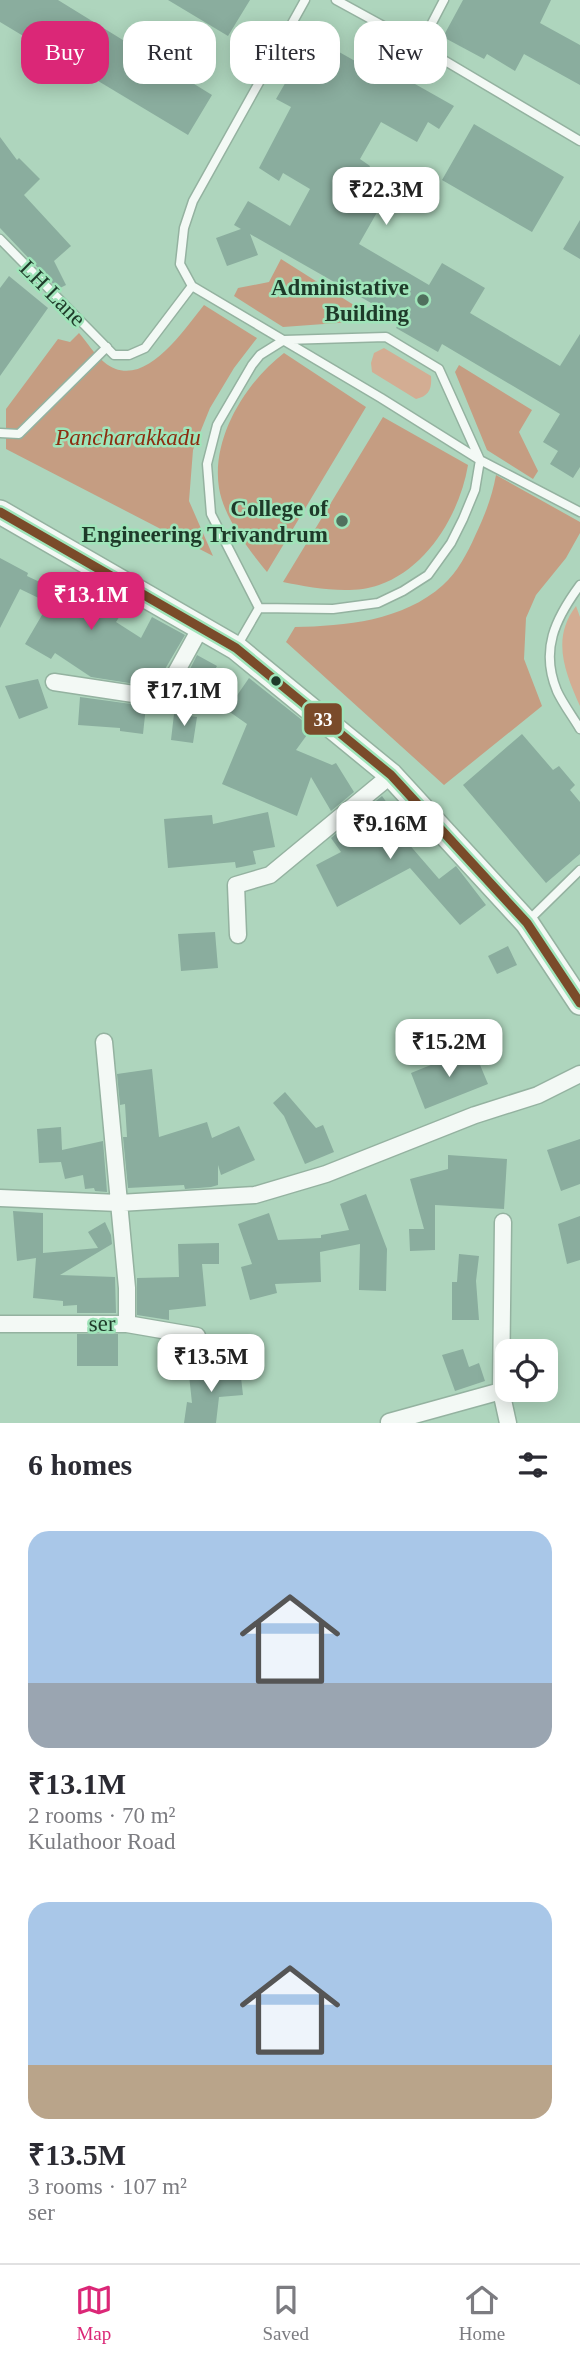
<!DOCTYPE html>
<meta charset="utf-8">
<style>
body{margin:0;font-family:Georgia,serif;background:#f2f2f3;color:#2b2b33;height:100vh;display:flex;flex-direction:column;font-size:26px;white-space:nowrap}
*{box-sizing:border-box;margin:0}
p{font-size:23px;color:#7c7c81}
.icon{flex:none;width:38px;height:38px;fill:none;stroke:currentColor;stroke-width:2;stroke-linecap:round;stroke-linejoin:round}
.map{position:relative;height:1423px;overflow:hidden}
.side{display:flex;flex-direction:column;background:#fff;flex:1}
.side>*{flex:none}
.banner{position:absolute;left:21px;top:21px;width:539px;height:63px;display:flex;gap:14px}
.controls{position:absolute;left:495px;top:1339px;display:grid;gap:14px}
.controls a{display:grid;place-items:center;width:63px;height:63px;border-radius:14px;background:#fff;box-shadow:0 4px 18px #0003;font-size:35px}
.price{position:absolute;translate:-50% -60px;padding:0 16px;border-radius:14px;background:#fff;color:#222;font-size:23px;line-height:46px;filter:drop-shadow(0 2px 4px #0008)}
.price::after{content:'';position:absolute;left:50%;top:42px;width:21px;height:16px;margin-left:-10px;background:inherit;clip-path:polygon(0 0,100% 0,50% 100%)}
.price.selected{background:#db2777;color:#fff}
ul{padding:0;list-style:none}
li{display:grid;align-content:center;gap:14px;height:371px;padding:0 28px}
li span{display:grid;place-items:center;height:217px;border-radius:21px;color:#555}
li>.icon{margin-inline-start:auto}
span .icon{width:126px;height:126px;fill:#fffc;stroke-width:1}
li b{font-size:30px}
h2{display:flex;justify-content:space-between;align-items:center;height:84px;padding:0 28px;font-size:30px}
.chip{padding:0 24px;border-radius:21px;background:#fff;box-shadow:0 4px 18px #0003;font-size:24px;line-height:63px}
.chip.selected{background:#db2777;color:#fff}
.tab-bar{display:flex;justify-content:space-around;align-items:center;height:98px;border-top:2px solid #e1e1e2;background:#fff;font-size:19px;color:#7c7c81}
.tab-bar a{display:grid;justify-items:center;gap:4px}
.tab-bar .selected{color:#db2777}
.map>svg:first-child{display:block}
.green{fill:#d3ad93}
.forest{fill:#c59d82}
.building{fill:#8aad9e}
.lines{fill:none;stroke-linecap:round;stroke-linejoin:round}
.service-casing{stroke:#94b2a0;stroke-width:11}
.minor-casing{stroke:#94b2a0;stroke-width:19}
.secondary-casing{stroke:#94b2a0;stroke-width:26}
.service{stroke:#f3f9f5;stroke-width:8}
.minor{stroke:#f3f9f5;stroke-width:16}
.secondary{stroke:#f3f9f5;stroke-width:23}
.bus-1-casing{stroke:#9fe4b9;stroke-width:14}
.bus-1{stroke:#7a4b2a;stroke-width:9}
.poi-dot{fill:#50705d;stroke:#9fe4b9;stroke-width:2.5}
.bus-dot{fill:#1e3a29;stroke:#9fe4b9;stroke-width:2.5}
.labels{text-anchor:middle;stroke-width:5;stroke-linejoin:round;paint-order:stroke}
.poi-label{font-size:23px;font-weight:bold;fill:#1e3a29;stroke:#9fe4b9;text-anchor:end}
.street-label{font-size:23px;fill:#1e3a29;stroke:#9fe4b9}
.park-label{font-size:23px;font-style:italic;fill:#8c2d10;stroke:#9fe4b9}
.line-badge{stroke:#9fe4b9;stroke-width:2.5}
.badge-label{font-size:19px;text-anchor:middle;font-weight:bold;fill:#fff}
</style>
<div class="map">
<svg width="580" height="1423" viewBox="0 0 580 1423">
<rect width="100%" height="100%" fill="#aed5bd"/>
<!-- green -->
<path class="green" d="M384 348 431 376C432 389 429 396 416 399L372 372 371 363 374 353Z
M576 606 580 617V706C565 672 551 639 576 606Z"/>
<!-- forest -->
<path class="forest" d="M281 259 368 314 365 321 283 327 234 296 238 288 269 282Z
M204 305 257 338 234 368 210 408 193 450 189 501 213 556 6 449V409L58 339 70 342 79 333C87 342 94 354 104 362 142 394 183 331 204 305Z
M284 353 366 407 267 572C249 550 224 518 219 488 211 438 246 382 284 353Z
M459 365 532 410 519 432 538 471 533 479 487 450 455 372Z
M383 417 468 465C460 513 428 568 379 585 351 595 312 588 283 582Z
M496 475 580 522V533L566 558 536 595 526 618 524 659 542 706 444 785 286 642 295 627C345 626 403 621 443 585 457 573 468 552 475 536 485 515 492 497 496 475Z"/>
<!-- building -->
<path class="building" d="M0 0H58L212 95 188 135 0 22Z
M168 0H250L228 36Z
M463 0H551L540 23 580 45V85L524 54 515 71 487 54 484 59 443 37Z
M317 28 336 40 332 48 371 70 376 62 454 106 439 129 428 122 417 142 381 122 360 159 370 166 364 179 388 193 359 244 429 285 442 263 485 288 470 313 560 366 580 334V467L573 478 550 464 558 451 543 442 560 414 540 402 442 344 438 352 396 328 401 320 250 234 258 255 227 266 216 238 241 229 234 225 248 201 290 226 310 189 283 173 279 181 259 168 291 107 276 99Z
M474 124 564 177 532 232 442 180Z
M0 137 17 160 19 158 40 179 24 195 71 246 54 261 66 285 58 289 0 228Z
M580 220V259L563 249Z
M9 276 48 308 0 376V288Z
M0 558 28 573 27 576 61 592 65 585 105 608 112 596 127 605 116 622 141 638 152 617 185 635 158 681 149 677 148 686 91 677 55 653 51 659 25 644 49 603 20 589 0 628Z
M197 655 217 666 207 684 188 673Z
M249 678 312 728 296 750 332 765 336 763 354 792 331 811 311 777 297 816 222 784 247 724 227 710Z
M38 679 48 708 19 719 5 686Z
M80 697 146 706 143 734 120 731V728L78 725Z
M174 714 197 717 193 743 171 740Z
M522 734 553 770 559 766 575 785 570 790 580 802V854L546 883 463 785Z
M382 796 393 811 401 806 423 831 407 842 439 879 456 866 486 905 460 925 410 868 337 907 316 865 341 852 331 838Z
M268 812 275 847 253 851 256 864 236 868 235 862 168 868 164 819 212 815 213 824Z
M215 932 218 968 181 971 178 934Z
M508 946 517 965 497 974 488 956Z
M473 1048 488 1084 425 1109 411 1073Z
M152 1069 159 1137 207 1122 212 1138 239 1126 255 1160 221 1175 218 1165V1185L211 1187 185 1189 184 1185 128 1188 123 1137H127L125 1104 120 1105 117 1074Z
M285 1092 316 1128 323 1125 334 1152 305 1164 284 1116 273 1103Z
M61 1127 62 1150 103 1141 107 1192 95 1191 94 1188 85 1189 83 1175 65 1179 61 1162 39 1163 37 1129Z
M580 1139V1184L561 1191 547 1150Z
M448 1155 507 1159 504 1209 435 1205V1250L410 1251 409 1229H424L410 1179 448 1169Z
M366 1194 387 1249 386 1291 359 1290 360 1244 320 1252 321 1282 275 1284 277 1293 250 1300 241 1267 252 1264 238 1224 269 1213 278 1240 321 1238V1235L349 1230 340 1204Z
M13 1211 43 1213V1253L98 1248 88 1232 105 1222 111 1235 112 1244 60 1275 115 1277 116 1313H77V1305L63 1306V1301L33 1298 36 1258 17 1261Z
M580 1216V1260L567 1264 558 1224Z
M219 1243V1264H202L206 1306 169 1310V1320L137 1315V1278L179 1277 178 1244Z
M459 1254 479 1256 476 1281 479 1320H452V1282H457Z
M77 1334H118V1366H77Z
M463 1349 469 1367 479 1363 485 1381 455 1391 442 1355Z
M240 1369 243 1395 219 1397 216 1423H184L187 1402 192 1403 189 1375Z"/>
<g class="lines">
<!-- service casing -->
<g class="service-casing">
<path id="service" d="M305 0 193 201 184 228 180 264 192 286 381 398 480 460 580 512
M336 0 420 46 580 141
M420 46 444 0
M0 239 114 355H129L145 348 192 286
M386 337 439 369 480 460 475 490 463 519 451 543 428 575 403 591 378 603 333 609 259 608 211 514 207 464 217 425 252 365 260 355 284 340Z
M0 433 19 434 107 347
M580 585C555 619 540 650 557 691 563 704 573 717 580 729
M237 646 259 608
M529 920 580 870"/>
</g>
<!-- minor casing -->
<g class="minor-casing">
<path id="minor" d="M54 682 160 698 174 676 201 627
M238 935 236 885 270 875 391 775
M0 1198 119 1203 255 1195 326 1174 475 1115 538 1095 580 1074
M503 1222 501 1391 508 1423
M0 1324H127V1288L104 1042
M127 1324 197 1336
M389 1422 501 1391"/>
</g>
<!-- secondary casing -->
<g class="secondary-casing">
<path id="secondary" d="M0 512 236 648 391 775 527 923 580 1003"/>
</g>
<!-- service -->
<use href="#service" class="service"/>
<!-- minor -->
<use href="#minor" class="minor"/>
<!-- secondary -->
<use href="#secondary" class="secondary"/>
<!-- bus-1 casing -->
<g class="bus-1-casing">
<path id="bus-1" d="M0 512 236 648 391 775 527 923 580 1003"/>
</g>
<!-- bus-1 -->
<use href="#bus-1" class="bus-1"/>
</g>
<!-- markers -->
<g class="poi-dot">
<circle cx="423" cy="300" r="7"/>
<circle cx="342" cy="521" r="7"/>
</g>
<circle class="bus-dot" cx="276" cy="681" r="6"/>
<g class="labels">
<!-- poi labels -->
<g class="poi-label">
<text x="409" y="295">Administative<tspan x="409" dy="26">Building</tspan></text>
<text x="328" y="516">College of<tspan x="328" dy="26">Engineering Trivandrum</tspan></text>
</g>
<!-- street labels -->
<g class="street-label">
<text transform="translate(53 293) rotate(45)" y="8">LH Lane</text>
<text transform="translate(102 1323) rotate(-1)" y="8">ser</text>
</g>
<!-- park labels -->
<g class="park-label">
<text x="128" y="445">Pancharakkadu</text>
</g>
</g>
<rect class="line-badge" x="303" y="702" width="40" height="34" rx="7" fill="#7a4b2a"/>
<g class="badge-label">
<text x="323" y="726">33</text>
</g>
</svg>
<div class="controls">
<a><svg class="icon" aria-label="locate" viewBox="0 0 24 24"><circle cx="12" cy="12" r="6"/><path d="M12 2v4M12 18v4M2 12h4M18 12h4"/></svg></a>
</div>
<b class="price" style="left:386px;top:227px">₹22.3M</b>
<b class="price selected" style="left:91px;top:632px">₹13.1M</b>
<b class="price" style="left:184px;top:728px">₹17.1M</b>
<b class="price" style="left:390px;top:861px">₹9.16M</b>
<b class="price" style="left:449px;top:1079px">₹15.2M</b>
<b class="price" style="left:211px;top:1394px">₹13.5M</b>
<div class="banner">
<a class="chip selected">Buy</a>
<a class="chip">Rent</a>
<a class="chip">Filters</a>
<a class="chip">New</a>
</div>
</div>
<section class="side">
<h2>6 homes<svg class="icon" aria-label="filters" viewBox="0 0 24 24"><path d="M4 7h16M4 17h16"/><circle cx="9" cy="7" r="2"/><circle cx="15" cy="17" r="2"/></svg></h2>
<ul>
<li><span style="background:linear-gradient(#a9c7e8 70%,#9aa5b1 0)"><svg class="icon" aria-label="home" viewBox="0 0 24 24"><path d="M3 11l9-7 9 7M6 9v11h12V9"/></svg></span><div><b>₹13.1M</b><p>2 rooms · 70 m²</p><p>Kulathoor Road</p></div></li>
<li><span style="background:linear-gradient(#a9c7e8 75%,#b9a48a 0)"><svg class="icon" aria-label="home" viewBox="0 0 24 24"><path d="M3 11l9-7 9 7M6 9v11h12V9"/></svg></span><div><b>₹13.5M</b><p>3 rooms · 107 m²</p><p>ser</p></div></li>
</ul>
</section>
<nav class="tab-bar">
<a class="selected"><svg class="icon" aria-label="map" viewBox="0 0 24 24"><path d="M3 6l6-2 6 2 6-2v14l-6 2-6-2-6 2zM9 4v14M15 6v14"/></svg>Map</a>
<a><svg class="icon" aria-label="saved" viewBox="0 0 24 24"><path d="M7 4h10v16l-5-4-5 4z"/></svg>Saved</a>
<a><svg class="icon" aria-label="home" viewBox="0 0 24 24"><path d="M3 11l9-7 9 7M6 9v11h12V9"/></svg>Home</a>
</nav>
